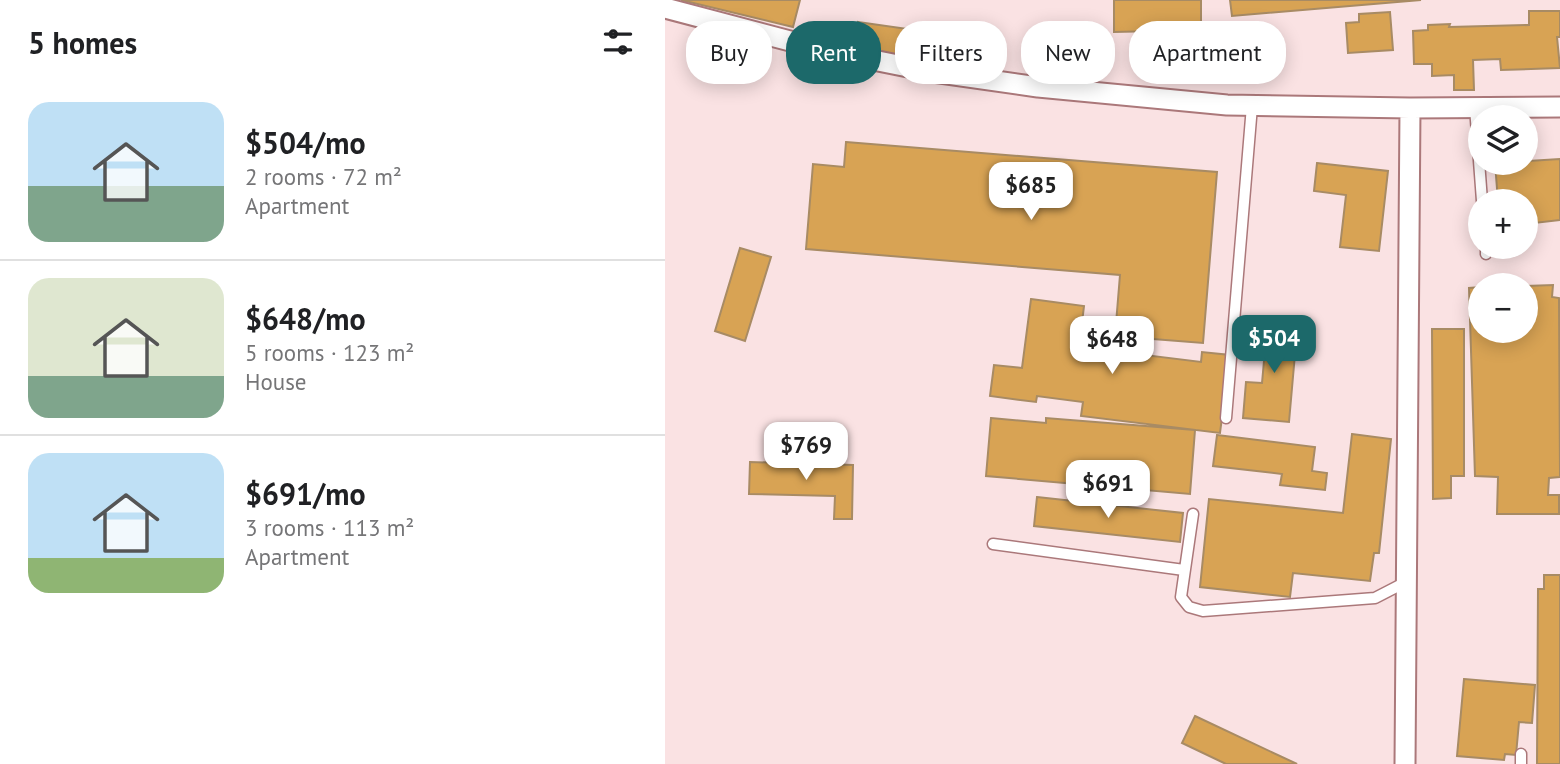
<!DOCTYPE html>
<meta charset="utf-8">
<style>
body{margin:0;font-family:"PT Sans",sans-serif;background:#f6f6f6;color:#202124;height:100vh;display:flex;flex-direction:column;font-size:26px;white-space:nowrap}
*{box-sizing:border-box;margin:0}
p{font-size:23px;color:#757577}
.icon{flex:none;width:38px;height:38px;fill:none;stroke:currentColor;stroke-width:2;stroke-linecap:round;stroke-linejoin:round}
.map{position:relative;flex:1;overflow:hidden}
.panel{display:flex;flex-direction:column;background:#fff;width:665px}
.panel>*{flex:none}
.hud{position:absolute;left:21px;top:21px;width:665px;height:63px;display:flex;gap:14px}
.fabs{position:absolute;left:803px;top:105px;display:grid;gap:14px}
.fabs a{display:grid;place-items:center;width:70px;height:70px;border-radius:50%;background:#fff;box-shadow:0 4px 18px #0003;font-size:35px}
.price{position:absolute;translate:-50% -60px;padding:0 16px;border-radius:14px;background:#fff;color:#222;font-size:23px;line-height:46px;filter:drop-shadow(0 2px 4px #0008)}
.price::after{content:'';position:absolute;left:50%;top:42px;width:21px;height:16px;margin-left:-10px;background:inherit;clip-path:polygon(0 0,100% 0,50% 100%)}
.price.active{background:#1c696a;color:#fff}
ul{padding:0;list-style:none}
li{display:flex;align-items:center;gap:21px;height:175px;padding:0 28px}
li+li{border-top:2px solid #e0e0e0}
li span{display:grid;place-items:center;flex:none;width:196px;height:140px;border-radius:21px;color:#555}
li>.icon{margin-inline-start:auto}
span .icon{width:84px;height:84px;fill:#fffc;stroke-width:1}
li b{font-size:30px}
h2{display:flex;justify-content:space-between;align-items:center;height:84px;padding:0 28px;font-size:30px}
.pill{padding:0 24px;border-radius:28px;background:#fff;box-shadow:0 4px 18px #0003;font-size:24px;line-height:63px}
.pill.active{background:#1c696a;color:#fff}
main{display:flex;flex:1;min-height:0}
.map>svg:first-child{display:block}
.building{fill:#d8a354;stroke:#a88b64;stroke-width:2}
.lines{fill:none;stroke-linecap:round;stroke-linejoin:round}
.service-casing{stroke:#ab787a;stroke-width:13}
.minor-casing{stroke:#ab787a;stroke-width:23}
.service{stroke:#fff;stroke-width:10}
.minor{stroke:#fff;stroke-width:19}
</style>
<main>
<section class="panel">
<h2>5 homes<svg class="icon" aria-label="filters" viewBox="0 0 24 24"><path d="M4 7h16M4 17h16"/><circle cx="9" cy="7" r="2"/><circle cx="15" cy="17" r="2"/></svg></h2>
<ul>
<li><span style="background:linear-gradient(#bfe0f5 60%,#7fa58c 0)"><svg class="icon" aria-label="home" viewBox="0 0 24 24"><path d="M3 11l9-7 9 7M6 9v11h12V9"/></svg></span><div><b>$504/mo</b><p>2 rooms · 72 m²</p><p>Apartment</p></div></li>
<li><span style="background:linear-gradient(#dfe7d0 70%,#7fa58c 0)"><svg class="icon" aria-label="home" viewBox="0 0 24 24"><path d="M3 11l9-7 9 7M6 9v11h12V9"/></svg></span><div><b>$648/mo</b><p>5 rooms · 123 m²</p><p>House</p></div></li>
<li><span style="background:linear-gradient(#bfe0f5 75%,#8fb573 0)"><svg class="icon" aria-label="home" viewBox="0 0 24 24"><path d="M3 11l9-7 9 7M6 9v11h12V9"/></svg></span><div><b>$691/mo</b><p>3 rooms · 113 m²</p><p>Apartment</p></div></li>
</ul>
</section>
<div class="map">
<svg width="895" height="764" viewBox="0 0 895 764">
<rect width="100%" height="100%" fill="#fae2e3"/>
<!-- building -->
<path class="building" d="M16 0H135L128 27Z
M449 0H536V30L449 32Z
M565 0H756L567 16Z
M864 11H895V37H892L895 68 836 70 835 59 808 60 809 90H789V75L767 76V64H749L748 31 763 30V25L785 24 784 27 864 25Z
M725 12 728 50 683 53 681 23 694 22V14Z
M193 22 257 31 254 58 190 49Z
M181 142 552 172 538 343 450 336 455 275 141 249 148 164 179 167Z
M895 159V220L861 224V201H833L830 163Z
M652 163 723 171 714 251 675 247 681 195 649 191Z
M75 248 106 257 80 341 50 331Z
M888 285 887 297 894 298 895 477 884 478 883 495H894V514H832L833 477 810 476 804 288 816 287V331H861V286Z
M366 299 419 306 414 347 536 362 537 352 565 355 555 433 416 416 418 402 372 396 371 402 325 396 329 365 357 368Z
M603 317 633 320 624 422 578 418 581 382 597 383Z
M767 329H799V476H786V498L768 499Z
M326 418 381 423V418L530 430 525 494 321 476Z
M687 434 726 439 714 553H709L705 581 628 573 625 597 535 587 544 499 678 513Z
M552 435 650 447 647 471 662 473 660 490 615 485 617 474 548 466Z
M85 462 188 465 187 519H169L170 496 84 494Z
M372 497 518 513 515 542 369 526Z
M879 575H895V764H872L873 589H879Z
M799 679 870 685 867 723 854 722 851 755 840 754 839 760 792 756Z
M530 716 632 764H561L517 743Z"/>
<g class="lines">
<!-- service casing -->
<g class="service-casing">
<path id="service" d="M810 107 817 201
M821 247V254
M561 418 587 106
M528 514 516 597 524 607 538 611 710 598 741 582
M328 544 519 570
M856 754V764"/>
</g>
<!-- minor casing -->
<g class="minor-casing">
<path id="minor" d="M0 8 163 51 268 72 373 87 562 105 745 108 895 107
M740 764 745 108"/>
</g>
<!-- service -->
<use href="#service" class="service"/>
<!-- minor -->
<use href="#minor" class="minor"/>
</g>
</svg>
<div class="fabs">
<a><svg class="icon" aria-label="layers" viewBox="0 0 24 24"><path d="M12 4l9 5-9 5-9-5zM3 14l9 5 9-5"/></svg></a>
<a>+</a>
<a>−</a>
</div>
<b class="price" style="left:366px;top:222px">$685</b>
<b class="price active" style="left:609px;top:375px">$504</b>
<b class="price" style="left:447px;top:376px">$648</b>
<b class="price" style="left:141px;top:482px">$769</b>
<b class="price" style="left:443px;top:520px">$691</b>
<div class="hud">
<a class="pill">Buy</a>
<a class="pill active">Rent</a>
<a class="pill">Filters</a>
<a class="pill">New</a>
<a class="pill">Apartment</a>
</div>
</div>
</main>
